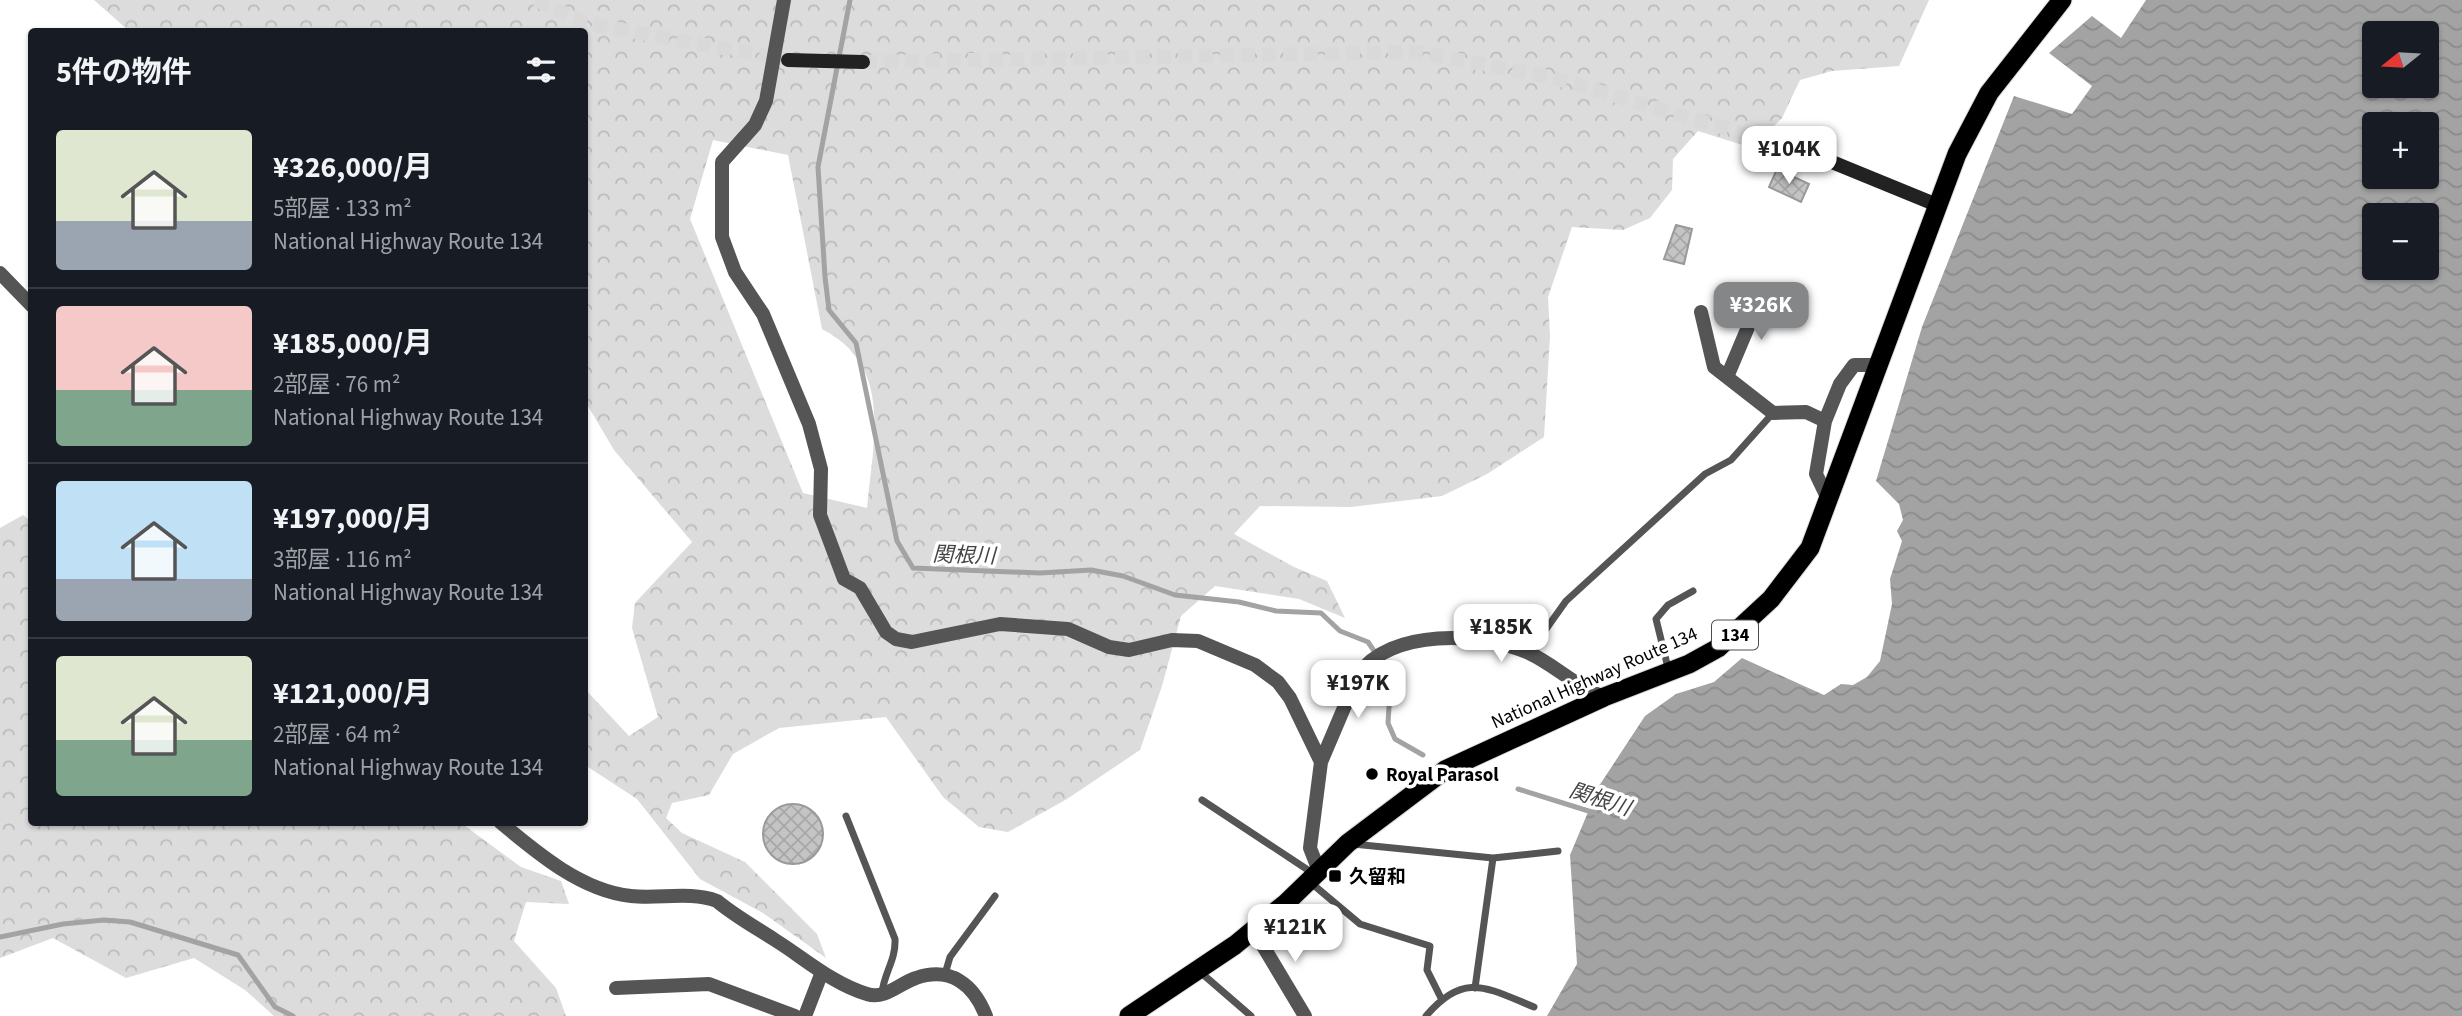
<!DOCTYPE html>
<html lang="ja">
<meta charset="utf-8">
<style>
body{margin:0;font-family:"Source Sans 3","Noto Sans JP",sans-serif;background:#242831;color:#f1f3f6;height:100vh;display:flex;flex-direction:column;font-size:26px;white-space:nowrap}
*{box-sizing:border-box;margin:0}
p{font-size:23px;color:#9ea1a6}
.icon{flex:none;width:38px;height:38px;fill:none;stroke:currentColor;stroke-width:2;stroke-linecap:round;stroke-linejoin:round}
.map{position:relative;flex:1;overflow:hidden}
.panel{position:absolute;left:28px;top:28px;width:560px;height:798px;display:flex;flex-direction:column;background:#171b24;border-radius:7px;box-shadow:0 2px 5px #0004}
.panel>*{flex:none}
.needle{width:46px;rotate:252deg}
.controls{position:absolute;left:2362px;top:21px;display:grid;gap:14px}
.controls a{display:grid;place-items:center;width:77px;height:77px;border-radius:7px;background:#171b24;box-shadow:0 2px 5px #0004;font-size:35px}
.price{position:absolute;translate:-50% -60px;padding:0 16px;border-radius:14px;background:#fff;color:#222;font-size:23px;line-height:46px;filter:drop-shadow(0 2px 4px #0008)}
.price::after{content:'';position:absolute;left:50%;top:42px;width:21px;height:16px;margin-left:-10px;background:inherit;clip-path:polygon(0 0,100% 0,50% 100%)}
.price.on{background:#858687;color:#fff}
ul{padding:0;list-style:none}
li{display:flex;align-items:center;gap:21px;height:175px;padding:0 28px}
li+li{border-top:2px solid #363941}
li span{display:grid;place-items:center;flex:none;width:196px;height:140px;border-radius:7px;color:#555}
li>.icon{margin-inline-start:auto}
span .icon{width:84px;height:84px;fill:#fffc;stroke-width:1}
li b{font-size:30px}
h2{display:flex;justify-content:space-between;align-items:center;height:84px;padding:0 28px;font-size:30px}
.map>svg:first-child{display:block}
.forest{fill:url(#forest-crowns);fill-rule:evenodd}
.water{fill:url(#water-waves);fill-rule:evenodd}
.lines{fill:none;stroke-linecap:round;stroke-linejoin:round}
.stream{stroke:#a3a3a3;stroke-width:5}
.building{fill:url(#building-cross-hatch);stroke:#999;stroke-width:2}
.secondary-tunnel{stroke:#d9d9d9;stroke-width:14;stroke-dasharray:14 7;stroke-linecap:butt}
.trunk-casing{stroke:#dbdbdb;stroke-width:21}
.service{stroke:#555;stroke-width:7}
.minor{stroke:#555;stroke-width:14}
.secondary{stroke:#222;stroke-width:14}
.trunk{stroke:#000;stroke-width:19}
.poi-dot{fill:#000;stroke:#fff;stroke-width:2.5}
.labels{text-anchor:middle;stroke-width:7;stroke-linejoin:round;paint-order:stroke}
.shield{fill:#fff;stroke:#4c4c4c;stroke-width:2}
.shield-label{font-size:18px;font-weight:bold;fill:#000}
.street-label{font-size:19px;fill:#000;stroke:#fff}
.poi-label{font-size:19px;font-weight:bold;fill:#000;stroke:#fff;text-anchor:start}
.water-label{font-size:21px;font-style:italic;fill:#444;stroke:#fff}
</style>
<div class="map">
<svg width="2462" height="1016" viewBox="0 0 2462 1016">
<defs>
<pattern id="forest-crowns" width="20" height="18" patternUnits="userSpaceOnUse" patternTransform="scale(1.75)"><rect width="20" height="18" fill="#dcdcdc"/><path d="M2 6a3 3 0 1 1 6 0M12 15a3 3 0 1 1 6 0" fill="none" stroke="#bbb"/></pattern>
<pattern id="water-waves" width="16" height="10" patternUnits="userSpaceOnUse" patternTransform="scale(1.75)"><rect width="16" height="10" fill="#a3a3a3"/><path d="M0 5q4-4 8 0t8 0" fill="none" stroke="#8b8b8b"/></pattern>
<pattern id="building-cross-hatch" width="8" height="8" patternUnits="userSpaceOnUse" patternTransform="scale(1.75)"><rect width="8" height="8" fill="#c4c4c4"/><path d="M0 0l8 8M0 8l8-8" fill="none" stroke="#a7a7a7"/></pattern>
</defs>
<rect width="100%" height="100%" fill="#fff"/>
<!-- forest -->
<path class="forest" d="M94 0H1929L1899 66 1832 71 1800 80 1782 118 1752 148 1698 131 1673 159 1672 190 1650 218 1623 230 1572 227 1548 297 1550 336 1544 437 1487 474 1442 496 1351 507 1260 506 1234 534 1294 567 1327 581 1345 618 1299 599 1215 586 1181 616 1162 686 1140 750 1067 799 1008 832 979 827 943 797 886 717 779 728 733 754 709 795 672 803 666 818 682 833 745 862 817 934 826 958 763 913 700 879 637 799 585 765V689L629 736 658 717 632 628 635 603 692 542 614 450 585 401 584 32 129 31ZM713 140 788 155 822 329C894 366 873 441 867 508L803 493 690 219Z
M23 515 32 522V822L461 823 521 867 561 881 569 904 526 902 514 941 556 988 566 1016H274L245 990 194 958 126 978 53 938 0 958V528Z"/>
<!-- water -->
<path class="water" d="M2146 0H2462V1016H1547L1577 964 1570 855 1599 786 1645 716 1676 694 1714 682 1742 658 1824 695 1841 684 1853 685 1867 677 1880 661 1892 604 1890 579 1902 541 1897 531 1903 520 1899 504 1876 481 1922 327 2014 96 2072 114 2092 86 2049 53 2092 16 2121 38ZM2375 33H2427V86H2375ZM2375 124H2427V177H2375ZM2375 215H2427V268H2375Z"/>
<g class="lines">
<!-- stream -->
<path class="stream" d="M850 0 818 167 825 277 829 310 856 343 897 541 913 568 1040 573 1091 570 1123 576 1175 595 1239 602 1276 611 1321 613 1340 631 1368 642 1391 676 1388 723 1395 739 1423 755
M1518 789 1595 813
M0 937 63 924 104 920 130 922 238 955 275 1007 293 1016"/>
</g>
<!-- building -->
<path class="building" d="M1777 169 1809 184 1801 202 1769 187Z
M1676 225 1692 229 1684 264 1664 259Z
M763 834a30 30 0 1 1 60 0a30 30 0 1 1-60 0Z"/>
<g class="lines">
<!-- secondary-tunnel -->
<path class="secondary-tunnel" d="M536 0 585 23 783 59
M863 62 1417 52 1550 77 1805 151"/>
<!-- trunk casing -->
<g class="trunk-casing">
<path id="trunk" d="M1129 1016 1235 945 1286 903 1348 843 1445 770 1604 697 1689 664 1718 648 1771 599 1810 548 1957 154 1989 93 2062 0"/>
</g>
<!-- service -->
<path class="service" d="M1529 653 1566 601 1705 474 1731 460 1773 413
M1669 672 1656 619 1668 605 1693 591
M1202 800 1314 874
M846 816 895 939C896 960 884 973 882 993
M1353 844 1493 858 1558 851
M1310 882 1360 924 1430 946 1427 970 1441 998
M1199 971 1251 1016
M945 974 950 957 995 896
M1475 988 1493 858
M1426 1016C1464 971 1487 988 1534 1007"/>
<!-- minor -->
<path class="minor" d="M784 0 766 101 755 125 722 162V237L735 272 763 314 809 424 821 469 820 515 844 579 860 588 886 632 896 639 912 642 1000 624 1068 629 1109 647 1129 650 1172 640 1198 641 1255 665 1278 682 1290 698 1321 762 1310 848 1319 871
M0 273 32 306
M1701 312 1714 367 1773 413 1806 412 1825 421
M1727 377 1762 294
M1829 501 1816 474 1825 421 1840 384 1854 365H1876
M1321 762 1358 675C1390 628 1482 632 1529 653 1555 665 1576 687 1604 697
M500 822C537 853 582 891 631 896 660 899 690 891 717 901 735 916 755 927 775 940 804 958 833 984 867 994 885 1000 900 983 916 978 951 966 974 985 986 1016
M1254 931 1305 1016
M616 988 709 984 795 1016
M805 1016 822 972"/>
<!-- secondary -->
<path class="secondary" d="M788 60 863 62
M1805 151 1937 205"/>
<!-- trunk -->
<use href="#trunk" class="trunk"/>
</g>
<!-- markers -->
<g class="poi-dot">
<circle cx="1372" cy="774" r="7"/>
<rect x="1328" y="869" width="14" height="14" rx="3.5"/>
</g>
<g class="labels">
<!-- shield labels -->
<rect class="shield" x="1712" y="620.5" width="46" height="29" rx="5"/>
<g class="shield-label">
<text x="1735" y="641">134</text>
</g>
<!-- street labels -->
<g class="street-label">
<text transform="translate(1594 677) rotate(-24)" y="7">National Highway Route 134</text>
</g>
<!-- poi labels -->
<g class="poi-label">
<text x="1386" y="781">Royal Parasol</text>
<text x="1349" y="883">久留和</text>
</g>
<!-- water labels -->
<g class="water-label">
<text transform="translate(964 555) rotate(2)" y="7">関根川</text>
<text transform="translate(1600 799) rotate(18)" y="7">関根川</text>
</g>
</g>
</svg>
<div class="controls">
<a><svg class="needle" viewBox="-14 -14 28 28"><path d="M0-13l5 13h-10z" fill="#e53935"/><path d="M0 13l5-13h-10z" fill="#9ea1a6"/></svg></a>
<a>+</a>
<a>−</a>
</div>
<b class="price" style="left:1789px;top:186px">¥104K</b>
<b class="price on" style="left:1761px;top:342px">¥326K</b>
<b class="price" style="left:1501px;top:664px">¥185K</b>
<b class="price" style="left:1358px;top:720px">¥197K</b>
<b class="price" style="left:1295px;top:964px">¥121K</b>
<section class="panel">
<h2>5件の物件<svg class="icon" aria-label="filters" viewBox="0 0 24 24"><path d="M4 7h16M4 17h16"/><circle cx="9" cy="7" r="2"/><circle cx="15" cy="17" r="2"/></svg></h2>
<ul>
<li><span style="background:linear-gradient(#dfe7d0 65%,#9aa5b1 0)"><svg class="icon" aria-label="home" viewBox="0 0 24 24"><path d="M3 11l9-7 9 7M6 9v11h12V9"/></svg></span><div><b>¥326,000/月</b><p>5部屋 · 133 m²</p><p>National Highway Route 134</p></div></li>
<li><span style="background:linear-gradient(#f6c9c9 60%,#7fa58c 0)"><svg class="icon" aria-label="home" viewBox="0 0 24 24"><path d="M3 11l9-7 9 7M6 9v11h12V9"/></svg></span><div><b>¥185,000/月</b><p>2部屋 · 76 m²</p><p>National Highway Route 134</p></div></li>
<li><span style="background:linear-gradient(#bfe0f5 70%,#9aa5b1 0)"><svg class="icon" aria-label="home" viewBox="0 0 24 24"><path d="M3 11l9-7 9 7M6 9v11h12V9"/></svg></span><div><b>¥197,000/月</b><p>3部屋 · 116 m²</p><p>National Highway Route 134</p></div></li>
<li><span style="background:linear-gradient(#dfe7d0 60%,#7fa58c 0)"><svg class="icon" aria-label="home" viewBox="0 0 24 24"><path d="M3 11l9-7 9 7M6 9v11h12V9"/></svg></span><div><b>¥121,000/月</b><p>2部屋 · 64 m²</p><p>National Highway Route 134</p></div></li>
</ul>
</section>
</div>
